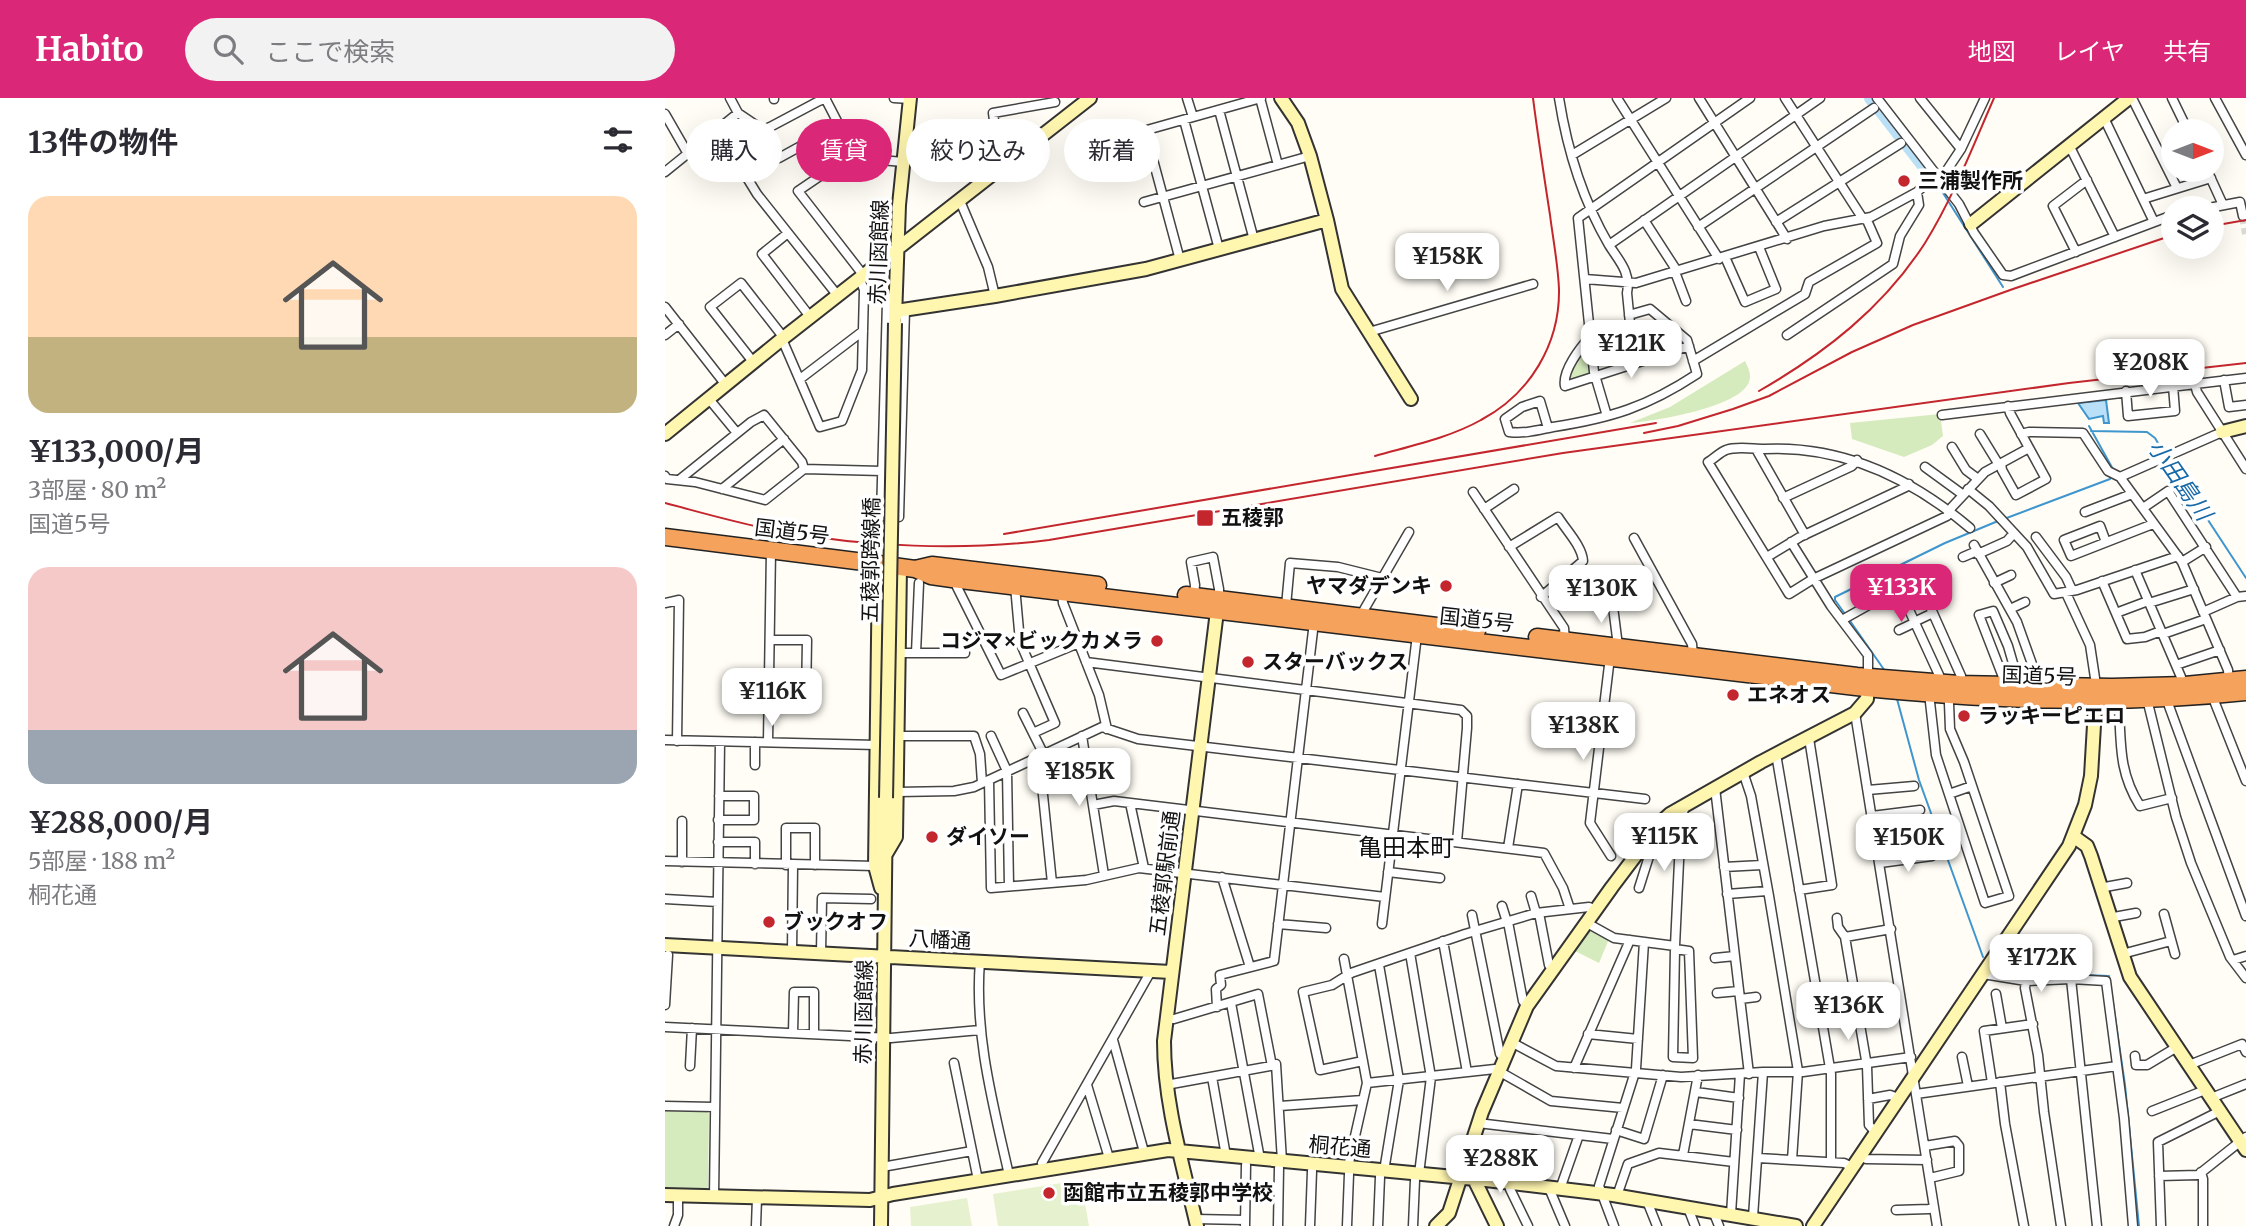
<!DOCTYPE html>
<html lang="ja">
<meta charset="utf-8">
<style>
body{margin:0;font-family:Merriweather,"Noto Sans JP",serif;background:#f2f2f3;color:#2b2b33;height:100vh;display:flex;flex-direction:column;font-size:26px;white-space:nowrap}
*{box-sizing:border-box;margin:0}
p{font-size:23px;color:#7c7c81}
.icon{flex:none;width:38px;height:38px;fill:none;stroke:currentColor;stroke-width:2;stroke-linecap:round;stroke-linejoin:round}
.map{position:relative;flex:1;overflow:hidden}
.sheet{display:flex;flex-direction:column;background:#fff;width:665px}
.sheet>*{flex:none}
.top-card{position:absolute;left:21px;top:21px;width:665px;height:63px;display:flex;gap:14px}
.needle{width:46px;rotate:90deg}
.fabs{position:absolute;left:1496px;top:21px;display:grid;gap:14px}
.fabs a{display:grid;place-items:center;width:63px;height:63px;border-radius:50%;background:#fff;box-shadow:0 7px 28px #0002;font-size:35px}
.price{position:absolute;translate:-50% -60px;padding:0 16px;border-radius:14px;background:#fff;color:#222;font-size:23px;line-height:46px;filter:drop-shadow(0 2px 4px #0008)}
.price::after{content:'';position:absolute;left:50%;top:42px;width:21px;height:16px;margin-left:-10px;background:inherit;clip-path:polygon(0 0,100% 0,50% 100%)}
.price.selected{background:#db2777;color:#fff}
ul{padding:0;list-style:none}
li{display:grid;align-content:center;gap:14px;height:371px;padding:0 28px}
li span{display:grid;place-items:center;height:217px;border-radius:21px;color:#555}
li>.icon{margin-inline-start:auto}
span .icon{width:126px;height:126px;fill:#fffc;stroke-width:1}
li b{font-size:30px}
h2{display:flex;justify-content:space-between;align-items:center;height:84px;padding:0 28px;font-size:30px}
.chip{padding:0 24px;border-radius:32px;background:#fff;box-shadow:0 7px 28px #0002;font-size:24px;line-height:63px}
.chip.selected{background:#db2777;color:#fff}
header{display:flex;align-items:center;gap:42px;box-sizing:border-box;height:98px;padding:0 35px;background:#db2777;color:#fff}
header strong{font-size:33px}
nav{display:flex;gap:38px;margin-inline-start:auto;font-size:24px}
.search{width:490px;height:63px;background:#f2f2f3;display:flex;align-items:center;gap:18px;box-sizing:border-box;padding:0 24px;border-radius:38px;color:#7c7c81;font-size:26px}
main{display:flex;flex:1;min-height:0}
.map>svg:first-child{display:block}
.green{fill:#d5ebbd}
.pitch{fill:#e6f2cf}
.water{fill:#b9e0f7;stroke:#3f96cf;stroke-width:2}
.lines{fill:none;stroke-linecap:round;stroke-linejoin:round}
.stream{stroke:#3f96cf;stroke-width:2}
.river{stroke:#b9e0f7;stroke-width:12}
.street-tunnel{stroke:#dbdad3;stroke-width:8;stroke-dasharray:8 4;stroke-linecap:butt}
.street-casing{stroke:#444;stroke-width:11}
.secondary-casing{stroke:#333;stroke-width:16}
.highway-casing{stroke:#222;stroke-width:19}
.street{stroke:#fff;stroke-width:8}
.secondary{stroke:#fff6b0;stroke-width:12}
.highway{stroke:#f5a25d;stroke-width:16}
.rail{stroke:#c4262e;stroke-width:2}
.secondary-bridge-casing{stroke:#333;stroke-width:16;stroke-linecap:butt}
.secondary-bridge{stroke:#fff6b0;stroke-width:12}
.poi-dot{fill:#c4262e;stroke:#fff;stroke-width:2.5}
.labels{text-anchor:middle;stroke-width:7;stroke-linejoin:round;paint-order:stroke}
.poi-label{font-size:21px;font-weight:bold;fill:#111;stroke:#fff;text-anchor:start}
.street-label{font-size:21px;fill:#111;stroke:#fff}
.water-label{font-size:23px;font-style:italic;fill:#1768a6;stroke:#fff}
.quarter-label{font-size:24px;fill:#111;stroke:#fff}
</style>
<header>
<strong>Habito</strong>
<div class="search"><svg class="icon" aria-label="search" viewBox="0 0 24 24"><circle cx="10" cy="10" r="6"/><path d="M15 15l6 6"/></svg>ここで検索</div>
<nav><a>地図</a><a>レイヤ</a><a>共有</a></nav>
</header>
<main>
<section class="sheet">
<h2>13件の物件<svg class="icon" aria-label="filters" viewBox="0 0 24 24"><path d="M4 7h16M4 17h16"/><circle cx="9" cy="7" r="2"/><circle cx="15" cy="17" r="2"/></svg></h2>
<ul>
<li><span style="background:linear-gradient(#ffd9b3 65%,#c2b280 0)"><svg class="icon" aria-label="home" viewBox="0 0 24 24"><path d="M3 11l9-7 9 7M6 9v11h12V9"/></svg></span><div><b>¥133,000/月</b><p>3部屋 · 80 m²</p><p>国道5号</p></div></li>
<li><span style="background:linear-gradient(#f6c9c9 75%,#9aa5b1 0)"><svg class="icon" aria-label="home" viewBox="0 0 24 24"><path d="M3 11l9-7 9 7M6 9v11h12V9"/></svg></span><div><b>¥288,000/月</b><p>5部屋 · 188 m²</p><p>桐花通</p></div></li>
</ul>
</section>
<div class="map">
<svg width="1581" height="1128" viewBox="0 0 1581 1128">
<rect width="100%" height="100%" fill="#fffdf5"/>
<!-- green -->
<path class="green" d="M919 251 924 252 925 275 907 283 903 279Z
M1080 263C1083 270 1087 276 1084 284 1075 309 991 323 965 325L1005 309Z
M1275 316 1278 338 1267 347 1239 359 1187 341 1185 325Z
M924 831 944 841 934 865 910 853Z
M0 1012 41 1013 44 1016 43 1089 40 1092 0 1091Z"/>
<!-- pitch -->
<path class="pitch" d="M416 1082 424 1128H333L328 1096Z
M302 1100 307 1128H246L245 1109Z"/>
<!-- water -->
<path class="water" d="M1441 302 1444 325H1439L1438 318 1424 321 1413 305Z"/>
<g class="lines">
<!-- stream -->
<path class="stream" d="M1271 84 1338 189
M1424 328 1449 373
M1426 333 1482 334 1490 340 1500 357
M1503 361 1581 480
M1339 421 1445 381 1447 378
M1180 516 1170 502V499L1280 445 1333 423
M1183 520 1220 573
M1232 601 1254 682 1318 859
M1334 870 1354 875H1366
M1372 875 1444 878 1460 987 1474 1128"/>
<!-- river -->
<path class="river" d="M1205 0 1265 77"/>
<!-- street-tunnel -->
<path class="street-tunnel" d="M1578 118 1581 136"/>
<!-- street casing -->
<g class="street-casing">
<path id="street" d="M65 0 73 15 98 32
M109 0V1
M160 0 174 27 114 60 98 32 105 29 154 3 161 0
M229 0 245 1
M522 0 528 19
M595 0 613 67
M894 0C902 51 917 101 944 147 954 163 966 174 962 195L969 266
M952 0 1054 161
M1034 0 1122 141
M1120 0 1198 121
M1212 0 1294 106 1309 135 1338 177 1346 178 1508 117
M1255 0 1296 51
M1467 0 1512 90
M1507 0 1523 33
M1550 0 1581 57
M554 12 589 142
M0 16 23 56
M1439 20 1489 124
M519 22 554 151
M480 32 515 162
M464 37 596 0
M1404 47 1450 139
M107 50 76 70 92 96 173 198
M907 57 1001 0
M349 61 330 30 328 15 390 4
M1542 72 1558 107
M0 74 73 15
M1276 81 1296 51 1320 0
M1478 101 1546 80
M295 103 323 169 330 198
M479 104 645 58
M1544 110 1575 104 1578 118
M979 122 1012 173
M1111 124 1236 45
M1033 129 1209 10
M123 135 97 156 146 220
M944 147 1155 0
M1411 154 1388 108 1422 82
M1060 159 1080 204 1111 191 1094 149
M1010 174 1021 203
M199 178 133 93 183 59 238 64
M920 181 971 185 1159 128 1206 119 1252 94 1272 76
M231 195 222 204 216 418 234 419 240 212
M0 209 61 287
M704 234 868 186
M0 237 14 226
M1122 237 1228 166 1235 138 1254 107 1252 94
M925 239C915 250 897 273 900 288L1024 248
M117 241 155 329 177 323 197 272 199 192 195 181
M1028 263 1140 196 1144 184 1212 145 1201 120
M89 265 45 209 76 185 119 240
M135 281 198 233
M1559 282 1564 309 1581 307
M1530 286 1581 280
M1461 293 1463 318 1510 313 1508 288
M44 301 72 335
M1277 317 1530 286 1532 294 1581 371
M942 318 929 274 913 120 1085 0
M883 330 875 303 857 309 840 321 844 334C860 336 873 332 888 329 946 320 982 309 1032 276L1022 242 985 211 964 217
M1315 336 1334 367
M1356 336 1364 334 1418 335 1443 373 1455 379 1517 464 1563 572 1564 584
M1287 349 1301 372 1313 381
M1091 351 1140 437
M1336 366 1337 372 1351 397 1381 381 1345 315 1343 308
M1260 369 1297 396
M0 378 2 381 30 384 100 402 139 371 217 373
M1455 379 1557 334
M14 382 86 324 99 317 137 364 139 371
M57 391 119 341
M1303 391 1324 408 1362 449 1389 496 1412 492 1513 458
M808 394 899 530 900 542
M1118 400 1187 368 1192 362
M1478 410 1503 393 1572 499
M819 411 849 391
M1420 414 1467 396
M1305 430C1246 380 1178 347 1099 351 1088 351 1071 348 1061 352 1055 354 1049 361 1043 364L1124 496 1148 481 1282 418 1287 409 1320 374 1364 350
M1371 439 1401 479 1407 492
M969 440 1027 546 1028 557
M1126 444 1166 508 1203 557V579
M1441 444 1435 428 1399 442 1406 458 1488 426
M1309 447 1352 524 1372 580
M844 449 893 419C901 432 917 448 918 463L876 499
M1313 456 1342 443 1349 435
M1102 459 1135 439 1241 389 1244 386
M1298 459 1312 453
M1517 464 1541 449
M1470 472 1516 579
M1266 474 1277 498 1263 504 1296 578
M1437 483 1462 541 1480 539 1496 533
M1329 485 1346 477
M350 488 355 544 390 625 368 635
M292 489 336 577 414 545
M397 494 398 505 434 597 442 631
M1401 495 1425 547 1430 580
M529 498 530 487 526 464 548 459 554 491V501
M947 501 953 548
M0 505 14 502 12 643
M1484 505 1529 491
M621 508 625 465 673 469 717 480
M1345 511 1360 504
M1538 514 1572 499 1581 498
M1451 515 1483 503
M696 517 744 434
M1177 522 1234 490 1274 577
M1251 523 1268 515
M1234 532 1251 524
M1498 536 1541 521
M233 555H300
M251 555 254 485
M945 559 925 725 946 758
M421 564 796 612 802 618V630L792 744
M1511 567 1555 552
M1338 579 1314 517 1328 513 1343 548 1352 579
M103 601H141L142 542H105
M1482 601 1511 719 1526 765 1565 859 1581 880
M1265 604 1271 657 1320 805 1344 798 1299 664 1285 631 1284 605
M1550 605 1581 683
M1504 608 1581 818
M1454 609C1456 647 1454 675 1475 708L1507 700
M358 615 378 655
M1190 615 1272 1128
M232 638H309L315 656 317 685
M326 638 342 673 344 788
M417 638 439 777
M0 642 212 647
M90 644V667
M103 644 106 452
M1111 656 1166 976V1064
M374 658 387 785
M1078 674 1086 698 1104 798 1133 973 1127 1062
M324 682 326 790 421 782 474 770 720 799
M1050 690 1084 976
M1203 692 1249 688
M232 694 289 693 309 689 437 629 473 641 980 701
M1284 696 1307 688
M465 705 479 770
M428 707 449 703 879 755 898 790 905 811
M1207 718 1255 712
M53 722H89V698H54
M53 744H90V766
M843 750 853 686
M0 763 210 768
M17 764V723
M1215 765 1267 758
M121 767V730H150V767
M1059 769 1097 767
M723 774 775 780
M557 779 585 869
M1440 789 1462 785
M974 790 992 733
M1134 792 1167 787 1144 640
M1062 796 1102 793
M866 798 871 815
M0 801 53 804
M837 808 842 824
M874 815 884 867 888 872
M1499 816 1510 856
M807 817 835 956 839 959
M1449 819 1471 815
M1172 820 1173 829 1180 839 1202 968 1204 1027 1210 1034
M843 824 858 903 862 908
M922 825 949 840 1010 848
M613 826 661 830
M717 826 752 537
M1180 839 1226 831
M778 843 802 974
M1365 845 1371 882
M1010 851 1024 853 1028 960 1008 959 1010 851V848L1016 721 1020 708
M127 854 128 767
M156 855 157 800 206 801
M745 855 766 979 754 1076
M1457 856 1506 843
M1050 860 1070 858
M679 861 702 985 683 1069
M1568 862 1581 858
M315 863C309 936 328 1006 344 1077
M714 867 734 982 719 1073
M1318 876 1361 883 1406 881 1441 883 1459 1020 1468 1128
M1406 881 1432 1128
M1361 883 1360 890 1373 957 1379 1014 1396 1128
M1052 895 1074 893
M1331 896 1337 930
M1075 901 1091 899
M566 905 595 1061
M0 907 3 857
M552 909 551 891 556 887 555 877 609 863 649 524
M509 921 593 896 607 968
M0 929 226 940 315 932
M128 935 129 894H149V936
M923 936 973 941
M448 942 479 1054
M846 944 891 968 1016 979 1098 974H1138L1246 959
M1470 958 1471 967H1482L1512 949
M1297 959 1303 988
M698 963 655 972 638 894 667 887 686 875 800 836 871 815 924 809 931 812
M289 965 313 1082
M611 966 617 1063
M1524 967 1577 946 1581 954
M25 968 27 930
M909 970 965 842
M547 979 561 1058
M1335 984 1340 1026 1359 1128
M702 985 830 971 886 1003 958 1010
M1327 985 1319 933 1368 926
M422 987 444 1060
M501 987 611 967
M1031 994 1074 1000
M1251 996 1452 968
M1546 1000 1581 986
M1203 1001 1225 997 1233 1000
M0 1008 49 1009
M615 1008 698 1002
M1487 1013 1540 992
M813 1025 948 1041
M1024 1026 1072 1032
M951 1032 979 1041 998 977
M1260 1048 1290 1043 1294 1048V1073L1265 1080
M1018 1057 1033 977
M1195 1057 1201 1061 1262 1062
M1093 1060 1179 1065 1187 1069
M377 1065 486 873
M217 1069 307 1053
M1536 1074 1538 1081V1128
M1494 1078 1533 1077 1581 1039
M884 1090 900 1128
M845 1091 863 1128
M895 1091 914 1037
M954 1092 963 1066 994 1055 1069 1064
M49 1099 55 644
M984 1108 992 1128
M1231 1112 1264 1111 1269 1109
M1025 1115 1030 1128
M1066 1116 1075 976
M1050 1118 1054 1128
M1088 1119 1098 974
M530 1121 580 1122
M9 1128 13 1117V1098
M91 1128 92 1100
M580 1128 581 1067
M613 1128 614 1070
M645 1128 647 1073
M682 1128 684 1076
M713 1128 715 1079
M748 1128 750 1082
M949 1128 934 1088 971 971 979 844
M1496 1128 1493 1044 1555 1013"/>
</g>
<!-- secondary casing -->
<g class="secondary-casing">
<path id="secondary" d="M616 0 633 25 645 58 662 122 677 191 746 301
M1306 126 1464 0
M231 213 330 198 481 171 662 122
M230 220 234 107 245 0
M1557 334 1581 328
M0 336 117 241 425 0
M214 466 210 768 216 790
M1408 738 1422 748 1426 758 1465 879 1581 1052
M221 756 231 739 235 469
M0 847 506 874
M809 1081 832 1128
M0 1097 205 1102 228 1096 503 1052 821 1082 948 1097 1131 1128
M216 1128 221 700
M532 1128C518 1067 499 1006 499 943L553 505
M771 1128 784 1115 817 1014 862 908 947 789 996 724 1005 716 1096 664 1190 615 1202 601 1203 583
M1148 1128 1404 748 1420 707 1426 678 1431 593"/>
</g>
<!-- highway casing -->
<g class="highway-casing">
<path id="highway" d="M0 439 199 464 250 471 266 478 287 481 1191 589C1320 602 1452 608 1581 594
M250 471 267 467 433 487
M521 497 812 533
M872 539 1192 578 1294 586 1447 589 1520 587 1581 581"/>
</g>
<!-- street -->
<use href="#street" class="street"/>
<!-- secondary -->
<use href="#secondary" class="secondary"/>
<!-- highway -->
<use href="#highway" class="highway"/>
<!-- rail -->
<path class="rail" d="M1547 128 1581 122
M1094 293C1160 255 1218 210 1260 145 1288 100 1308 48 1329 0
M979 335 1013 328 1068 311 1104 298 1187 254 1248 227 1348 191 1508 137
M710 358C745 348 784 340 816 322 865 296 895 246 894 191 893 166 888 141 885 117 879 78 873 39 868 0
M0 405C38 415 75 426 114 433 198 449 299 453 384 442L898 355 1404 285 1581 265
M339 436 991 325"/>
<!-- secondary-bridge casing -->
<g class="secondary-bridge-casing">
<path id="secondary-bridge" d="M221 700 230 225"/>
</g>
<!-- secondary-bridge -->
<use href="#secondary-bridge" class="secondary-bridge"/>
</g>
<!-- markers -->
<g class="poi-dot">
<circle cx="1239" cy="83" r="7"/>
<rect x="531" y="411" width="18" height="18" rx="3.5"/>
<circle cx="781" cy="488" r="7"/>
<circle cx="492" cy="543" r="7"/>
<circle cx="583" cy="564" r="7"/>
<circle cx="1068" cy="597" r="7"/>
<circle cx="1299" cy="618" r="7"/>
<circle cx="267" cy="739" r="7"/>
<circle cx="104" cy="824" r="7"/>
<circle cx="384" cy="1095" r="7"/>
</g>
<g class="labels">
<!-- poi labels -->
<g class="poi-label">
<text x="1253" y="90">三浦製作所</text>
<text x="556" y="427">五稜郭</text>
<text x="767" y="495" text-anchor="end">ヤマダデンキ</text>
<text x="478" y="550" text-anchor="end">コジマ×ビックカメラ</text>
<text x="597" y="571">スターバックス</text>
<text x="1082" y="604">エネオス</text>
<text x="1313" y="625">ラッキーピエロ</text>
<text x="281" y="746">ダイソー</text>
<text x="118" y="831">ブックオフ</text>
<text x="398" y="1102">函館市立五稜郭中学校</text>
</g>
<!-- street labels -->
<g class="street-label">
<text transform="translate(214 154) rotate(-88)" y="7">赤川函館線</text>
<text transform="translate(127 434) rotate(7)" y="7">国道5号</text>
<text transform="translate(206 462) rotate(-89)" y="7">五稜郭跨線橋</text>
<text transform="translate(812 522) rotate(6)" y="7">国道5号</text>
<text transform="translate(1374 578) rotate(2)" y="7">国道5号</text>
<text transform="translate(500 775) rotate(-83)" y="7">五稜郭駅前通</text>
<text transform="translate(275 842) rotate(3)" y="7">八幡通</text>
<text transform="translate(199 914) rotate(-89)" y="7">赤川函館線</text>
<text transform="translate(675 1049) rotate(5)" y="7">桐花通</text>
</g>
<!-- water labels -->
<g class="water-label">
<text transform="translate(1515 382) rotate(55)" y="8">小田島川</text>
</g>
<!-- quarter labels -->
<g class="quarter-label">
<text x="741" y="758">亀田本町</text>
</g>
</g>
</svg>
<div class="fabs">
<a><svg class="needle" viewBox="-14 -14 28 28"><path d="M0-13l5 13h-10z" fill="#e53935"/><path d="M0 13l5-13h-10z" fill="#7c7c81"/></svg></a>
<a><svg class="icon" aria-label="layers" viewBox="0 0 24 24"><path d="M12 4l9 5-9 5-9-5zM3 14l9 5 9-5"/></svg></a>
</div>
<b class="price" style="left:782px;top:195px">¥158K</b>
<b class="price" style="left:966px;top:282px">¥121K</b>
<b class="price" style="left:1485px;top:301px">¥208K</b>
<b class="price selected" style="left:1236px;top:526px">¥133K</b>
<b class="price" style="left:936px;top:527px">¥130K</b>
<b class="price" style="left:107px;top:630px">¥116K</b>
<b class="price" style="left:918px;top:664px">¥138K</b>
<b class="price" style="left:414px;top:710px">¥185K</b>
<b class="price" style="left:999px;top:775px">¥115K</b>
<b class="price" style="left:1243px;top:776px">¥150K</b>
<b class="price" style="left:1376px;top:896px">¥172K</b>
<b class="price" style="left:1183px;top:944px">¥136K</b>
<b class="price" style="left:835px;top:1097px">¥288K</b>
<div class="top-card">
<a class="chip">購入</a>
<a class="chip selected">賃貸</a>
<a class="chip">絞り込み</a>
<a class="chip">新着</a>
</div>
</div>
</main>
